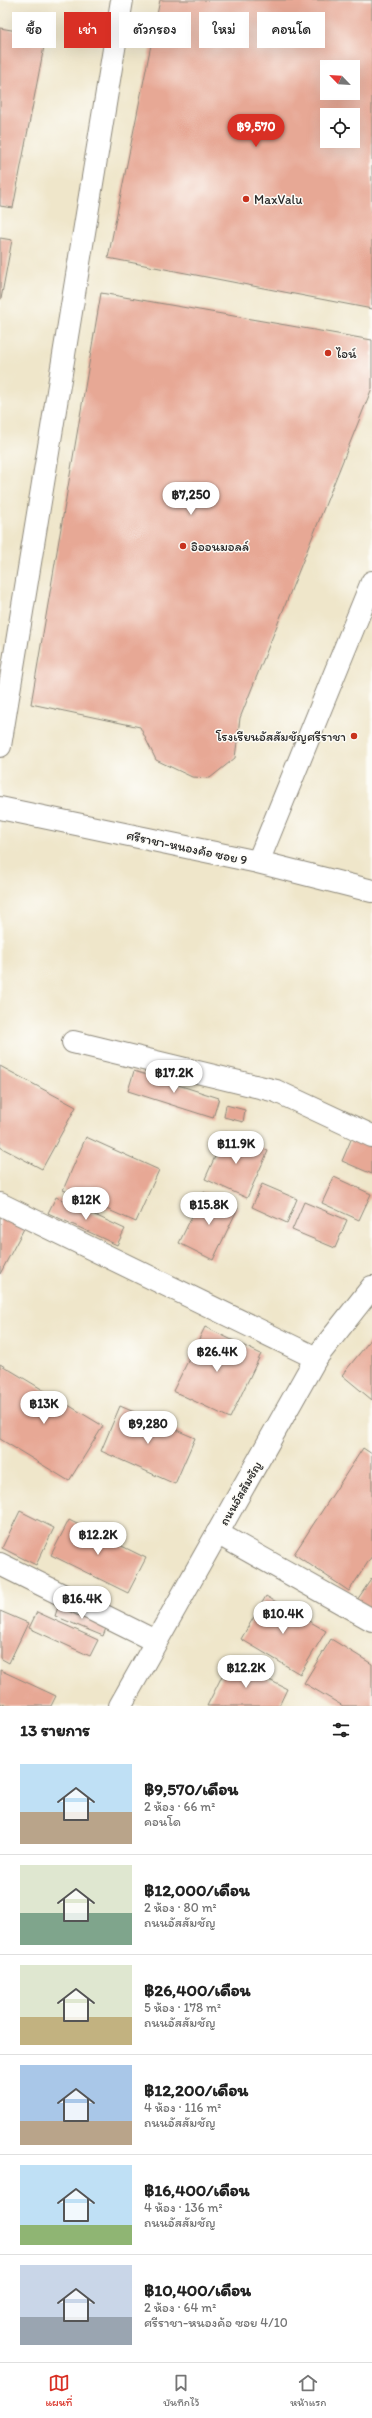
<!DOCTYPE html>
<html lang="th">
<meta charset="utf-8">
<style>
body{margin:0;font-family:Itim,"Playpen Sans Thai",sans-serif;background:#f6f6f6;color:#222;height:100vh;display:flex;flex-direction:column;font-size:15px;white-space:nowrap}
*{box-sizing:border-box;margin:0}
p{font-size:13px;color:#767676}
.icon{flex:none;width:22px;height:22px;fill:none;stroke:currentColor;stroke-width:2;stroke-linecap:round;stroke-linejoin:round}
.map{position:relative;height:1706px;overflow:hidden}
.side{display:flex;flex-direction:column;background:#fff;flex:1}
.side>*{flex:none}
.banner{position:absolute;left:12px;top:12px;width:348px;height:36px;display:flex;gap:8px}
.needle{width:26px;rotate:295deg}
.tools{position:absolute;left:320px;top:60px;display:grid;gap:8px}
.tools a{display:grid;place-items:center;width:40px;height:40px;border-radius:0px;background:#fff;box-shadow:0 4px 16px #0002;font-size:20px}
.price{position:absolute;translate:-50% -34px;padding:0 9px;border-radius:14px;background:#fff;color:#222;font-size:13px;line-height:26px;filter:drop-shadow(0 1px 2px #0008)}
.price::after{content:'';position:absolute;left:50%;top:24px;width:12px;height:9px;margin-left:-6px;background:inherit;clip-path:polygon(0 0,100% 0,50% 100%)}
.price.selected{background:#d93025;color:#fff}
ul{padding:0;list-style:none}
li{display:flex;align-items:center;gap:12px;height:100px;padding:0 20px}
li+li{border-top:1px solid #e0e0e0}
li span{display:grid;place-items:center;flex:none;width:112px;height:80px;border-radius:0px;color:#555}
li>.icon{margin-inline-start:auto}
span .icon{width:48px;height:48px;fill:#fffc;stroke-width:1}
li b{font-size:17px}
h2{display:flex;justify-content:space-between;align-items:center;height:48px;padding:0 20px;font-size:17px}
.tag{padding:0 14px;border-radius:0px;background:#fff;box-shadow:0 4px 16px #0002;font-size:14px;line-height:36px}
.tag.selected{background:#d93025;color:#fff}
.tabs{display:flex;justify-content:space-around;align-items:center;height:56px;border-top:1px solid #e0e0e0;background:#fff;font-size:11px;color:#767676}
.tabs a{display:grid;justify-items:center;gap:2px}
.tabs .selected{color:#d93025}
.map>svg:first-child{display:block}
.building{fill:#e7a895;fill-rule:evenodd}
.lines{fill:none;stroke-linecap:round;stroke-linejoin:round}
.minor-casing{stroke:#8d887a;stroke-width:24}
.major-casing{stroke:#8d887a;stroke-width:24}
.minor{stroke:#fff;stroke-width:22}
.major{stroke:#fff;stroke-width:22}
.poi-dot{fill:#c8321e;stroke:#fdfcf7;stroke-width:1.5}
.labels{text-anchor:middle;stroke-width:3;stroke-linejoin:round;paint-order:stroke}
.poi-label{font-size:13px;fill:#2b2b2b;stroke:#fdfcf7;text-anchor:start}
.street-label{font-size:13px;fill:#2b2b2b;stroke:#fdfcf7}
</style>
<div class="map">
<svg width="372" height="1706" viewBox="0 0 372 1706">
<rect width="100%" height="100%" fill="#fdfcf7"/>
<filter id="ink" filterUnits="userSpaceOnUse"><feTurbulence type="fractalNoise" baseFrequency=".025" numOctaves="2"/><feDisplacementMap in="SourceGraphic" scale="8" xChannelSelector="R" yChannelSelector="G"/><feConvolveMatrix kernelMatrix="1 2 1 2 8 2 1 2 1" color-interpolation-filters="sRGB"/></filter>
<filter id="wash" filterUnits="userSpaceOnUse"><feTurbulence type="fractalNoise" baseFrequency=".012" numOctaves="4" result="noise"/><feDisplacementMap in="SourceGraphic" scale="16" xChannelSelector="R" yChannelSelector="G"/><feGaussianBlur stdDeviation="0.9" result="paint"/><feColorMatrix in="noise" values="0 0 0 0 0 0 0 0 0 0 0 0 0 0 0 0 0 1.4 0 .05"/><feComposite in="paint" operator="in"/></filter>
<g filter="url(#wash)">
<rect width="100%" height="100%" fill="#efe6ca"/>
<g id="blocks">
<!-- building -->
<path class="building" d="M160 0H372V309L108 258ZM327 67H353V93H327ZM327 115H353V141H327Z
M0 28 46 36 13 208 0 206Z
M0 238 12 240 1 299H0Z
M101 293 372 340V388L240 718 235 758 210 778 192 777 156 760 140 727 31 704Z
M0 1066 76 1107 42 1169 0 1147Z
M134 1071 219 1098 213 1118 128 1091Z
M226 1105 245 1110 243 1122 224 1117Z
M226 1132 268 1151 247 1198 205 1179Z
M353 1135 372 1143V1174L342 1161Z
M86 1137 159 1170 136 1222 63 1190Z
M334 1177 371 1194 359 1220 322 1203Z
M262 1184 297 1199 287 1223 252 1207Z
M204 1192 238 1208 213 1260 179 1243Z
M56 1197 125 1229 117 1245 48 1213Z
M304 1202 347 1220 335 1248 292 1230Z
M0 1208 27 1223 0 1274Z
M205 1327 261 1354 230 1418 173 1391Z
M372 1338V1400L342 1375Z
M0 1364 103 1426 69 1481 0 1439Z
M120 1406 195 1438 175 1484 101 1451Z
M363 1448 372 1454V1556L349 1591 294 1554Z
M20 1511 54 1528 36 1565 2 1548Z
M69 1520 146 1558 128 1593 51 1555Z
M372 1578V1610L357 1600Z
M266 1596 326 1631 300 1674 241 1639Z
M59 1604 108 1623 103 1636 55 1616Z
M0 1611 28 1623 9 1663 0 1658Z
M37 1612 98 1640 90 1656 29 1628Z
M331 1639 372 1664V1706H343L304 1683Z
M230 1660 287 1689 279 1706H207Z
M0 1670 56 1696 51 1706H7L0 1703Z"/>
</g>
</g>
<g filter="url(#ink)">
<use href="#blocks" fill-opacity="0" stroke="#8d887a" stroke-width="1"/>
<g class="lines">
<!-- minor casing -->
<g class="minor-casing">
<path id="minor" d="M0 746 122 0
M0 808 258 862 372 891
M258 862 372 582
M73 1042 276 1091 372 1136
M0 1204 316 1358
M217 1533 372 1620
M0 1564 155 1641"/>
</g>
<!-- major casing -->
<g class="major-casing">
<path id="major" d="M120 1706 316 1358 372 1287"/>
</g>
<!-- minor -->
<use href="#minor" class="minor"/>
<!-- major -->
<use href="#major" class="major"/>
</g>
</g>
<!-- markers -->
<g class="poi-dot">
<circle cx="246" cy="199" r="4"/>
<circle cx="328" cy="353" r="4"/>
<circle cx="183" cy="546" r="4"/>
<circle cx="354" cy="736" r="4"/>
</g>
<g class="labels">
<!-- poi labels -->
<g class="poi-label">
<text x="254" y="204">MaxValu</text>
<text x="336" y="358">ไอน์</text>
<text x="191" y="551">อิออนมอลล์</text>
<text x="346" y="741" text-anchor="end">โรงเรียนอัสสัมชัญศรีราชา</text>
</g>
<!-- street labels -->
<g class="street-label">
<text transform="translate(187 847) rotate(12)" y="5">ศรีราชา-หนองค้อ ซอย 9</text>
<text transform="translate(240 1493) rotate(-60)" y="5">ถนนอัสสัมชัญ</text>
</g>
</g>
</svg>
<div class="tools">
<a><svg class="needle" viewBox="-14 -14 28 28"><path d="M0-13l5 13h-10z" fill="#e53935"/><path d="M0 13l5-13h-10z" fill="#767676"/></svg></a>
<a><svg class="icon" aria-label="locate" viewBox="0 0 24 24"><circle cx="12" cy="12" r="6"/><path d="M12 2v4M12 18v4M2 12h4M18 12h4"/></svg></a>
</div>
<b class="price selected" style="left:256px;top:148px">฿9,570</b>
<b class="price" style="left:191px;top:516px">฿7,250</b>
<b class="price" style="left:174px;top:1094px">฿17.2K</b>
<b class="price" style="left:236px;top:1165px">฿11.9K</b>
<b class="price" style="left:86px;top:1221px">฿12K</b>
<b class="price" style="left:209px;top:1226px">฿15.8K</b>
<b class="price" style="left:217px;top:1373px">฿26.4K</b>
<b class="price" style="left:44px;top:1425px">฿13K</b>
<b class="price" style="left:148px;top:1445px">฿9,280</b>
<b class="price" style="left:98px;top:1556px">฿12.2K</b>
<b class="price" style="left:82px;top:1620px">฿16.4K</b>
<b class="price" style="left:283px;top:1635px">฿10.4K</b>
<b class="price" style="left:246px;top:1689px">฿12.2K</b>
<div class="banner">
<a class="tag">ซื้อ</a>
<a class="tag selected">เช่า</a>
<a class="tag">ตัวกรอง</a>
<a class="tag">ใหม่</a>
<a class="tag">คอนโด</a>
</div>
</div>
<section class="side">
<h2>13 รายการ<svg class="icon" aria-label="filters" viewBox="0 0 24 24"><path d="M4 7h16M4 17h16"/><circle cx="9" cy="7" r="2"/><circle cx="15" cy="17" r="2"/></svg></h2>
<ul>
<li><span style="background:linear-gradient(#bfe0f5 60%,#b9a48a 0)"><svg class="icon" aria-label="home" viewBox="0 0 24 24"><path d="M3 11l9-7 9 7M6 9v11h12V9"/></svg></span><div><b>฿9,570/เดือน</b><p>2 ห้อง · 66 m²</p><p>คอนโด</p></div></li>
<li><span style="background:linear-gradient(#dfe7d0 60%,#7fa58c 0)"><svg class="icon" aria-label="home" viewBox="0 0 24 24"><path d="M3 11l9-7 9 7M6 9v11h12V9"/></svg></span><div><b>฿12,000/เดือน</b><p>2 ห้อง · 80 m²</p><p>ถนนอัสสัมชัญ</p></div></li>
<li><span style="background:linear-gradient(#dfe7d0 65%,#c2b280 0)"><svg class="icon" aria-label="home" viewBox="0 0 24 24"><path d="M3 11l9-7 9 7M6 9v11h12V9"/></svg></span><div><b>฿26,400/เดือน</b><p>5 ห้อง · 178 m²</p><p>ถนนอัสสัมชัญ</p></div></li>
<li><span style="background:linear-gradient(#a9c7e8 70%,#b9a48a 0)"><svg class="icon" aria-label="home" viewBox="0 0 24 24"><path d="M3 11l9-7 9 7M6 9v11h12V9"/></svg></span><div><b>฿12,200/เดือน</b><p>4 ห้อง · 116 m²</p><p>ถนนอัสสัมชัญ</p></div></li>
<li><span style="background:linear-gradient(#bfe0f5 75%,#8fb573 0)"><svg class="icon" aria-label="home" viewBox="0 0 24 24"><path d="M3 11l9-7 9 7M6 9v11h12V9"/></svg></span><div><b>฿16,400/เดือน</b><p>4 ห้อง · 136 m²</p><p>ถนนอัสสัมชัญ</p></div></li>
<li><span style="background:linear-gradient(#c9d6e8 65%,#9aa5b1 0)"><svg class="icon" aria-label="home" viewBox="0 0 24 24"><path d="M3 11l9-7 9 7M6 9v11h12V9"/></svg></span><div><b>฿10,400/เดือน</b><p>2 ห้อง · 64 m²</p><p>ศรีราชา-หนองค้อ ซอย 4/10</p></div></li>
</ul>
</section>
<nav class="tabs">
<a class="selected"><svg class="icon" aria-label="map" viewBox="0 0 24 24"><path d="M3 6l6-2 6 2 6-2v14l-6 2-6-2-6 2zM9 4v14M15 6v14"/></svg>แผนที่</a>
<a><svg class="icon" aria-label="saved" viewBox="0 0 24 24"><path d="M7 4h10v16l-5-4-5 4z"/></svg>บันทึกไว้</a>
<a><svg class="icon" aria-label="home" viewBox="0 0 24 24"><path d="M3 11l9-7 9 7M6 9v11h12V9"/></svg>หน้าแรก</a>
</nav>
